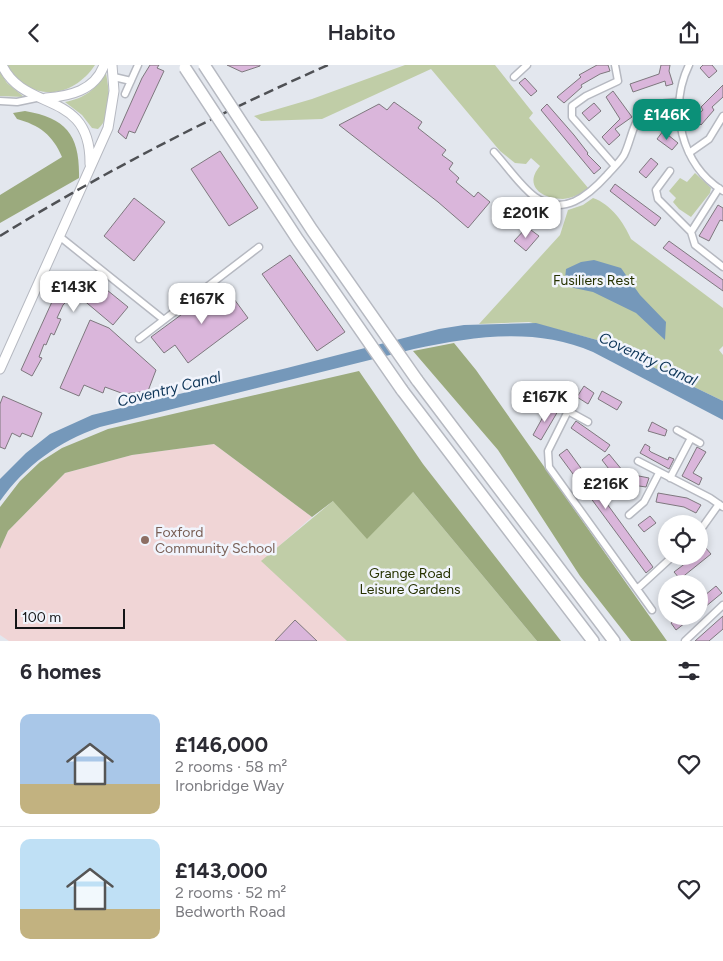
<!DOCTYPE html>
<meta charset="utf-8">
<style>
body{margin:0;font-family:Figtree,sans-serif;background:#f7f7f7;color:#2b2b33;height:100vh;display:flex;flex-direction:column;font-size:19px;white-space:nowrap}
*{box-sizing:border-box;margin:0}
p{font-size:16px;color:#7c7c81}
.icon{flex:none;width:28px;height:28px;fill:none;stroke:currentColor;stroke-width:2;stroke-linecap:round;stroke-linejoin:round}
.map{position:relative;height:576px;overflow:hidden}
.panel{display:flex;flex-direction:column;background:#fff;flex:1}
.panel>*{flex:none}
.fabs{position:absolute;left:658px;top:450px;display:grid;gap:10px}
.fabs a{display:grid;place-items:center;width:50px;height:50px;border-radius:50%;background:#fff;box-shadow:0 2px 8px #0003;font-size:25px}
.scale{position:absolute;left:15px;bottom:12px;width:110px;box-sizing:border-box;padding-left:5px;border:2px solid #141517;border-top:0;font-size:14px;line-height:18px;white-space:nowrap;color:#141517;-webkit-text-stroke:4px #f1f4fc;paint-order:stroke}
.price{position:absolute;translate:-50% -42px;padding:0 11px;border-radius:10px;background:#fff;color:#222;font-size:16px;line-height:32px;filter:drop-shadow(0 1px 2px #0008)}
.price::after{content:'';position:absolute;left:50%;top:30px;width:15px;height:11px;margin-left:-8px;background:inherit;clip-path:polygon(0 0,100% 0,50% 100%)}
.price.current{background:#0b9078;color:#fff}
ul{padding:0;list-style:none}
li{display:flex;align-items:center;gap:15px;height:125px;padding:0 20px}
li+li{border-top:1px solid #e1e1e2}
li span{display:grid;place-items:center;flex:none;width:140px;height:100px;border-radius:10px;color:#555}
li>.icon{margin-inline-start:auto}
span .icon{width:60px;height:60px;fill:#fffc;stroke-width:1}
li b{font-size:21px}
h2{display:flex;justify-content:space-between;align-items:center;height:60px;padding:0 20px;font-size:21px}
header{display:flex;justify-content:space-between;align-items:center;height:65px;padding:0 20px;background:#fff;font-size:22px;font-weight:600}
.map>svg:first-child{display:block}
.education{fill:#f0d5d6}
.green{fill:#c0cda7}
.forest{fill:#9baa7d}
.water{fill:#7598ba}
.building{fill:#dab6db;stroke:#7e787e}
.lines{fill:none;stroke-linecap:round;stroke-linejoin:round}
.street-casing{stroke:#b6b9c1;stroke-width:9}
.secondary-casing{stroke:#b6b9c1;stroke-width:11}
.highway-casing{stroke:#b6b9c1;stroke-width:14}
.street{stroke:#fff;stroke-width:6}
.secondary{stroke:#fff;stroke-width:9}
.highway{stroke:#fff;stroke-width:11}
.rail{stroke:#4f5155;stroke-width:2.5;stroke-dasharray:10 5;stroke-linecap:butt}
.highway-bridge-casing{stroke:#b6b9c1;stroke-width:14;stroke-linecap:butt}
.highway-bridge{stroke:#fff;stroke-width:11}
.education-dot{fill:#8d6e63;stroke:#f1f4fc;stroke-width:2}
.labels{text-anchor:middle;stroke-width:5;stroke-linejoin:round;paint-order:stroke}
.park-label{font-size:14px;fill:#263200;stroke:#f1f4fc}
.education-label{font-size:14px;fill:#785e54;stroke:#f1f4fc;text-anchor:start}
.water-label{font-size:15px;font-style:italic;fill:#0d3558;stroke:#f1f4fc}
</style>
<header><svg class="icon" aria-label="back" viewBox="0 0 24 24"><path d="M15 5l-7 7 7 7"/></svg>Habito<svg class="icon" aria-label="share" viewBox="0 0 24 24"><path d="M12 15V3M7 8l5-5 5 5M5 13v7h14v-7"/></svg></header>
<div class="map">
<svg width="723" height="576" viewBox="0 0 723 576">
<rect width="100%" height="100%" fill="#e3e7ee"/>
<!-- education -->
<path class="education" d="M214 379 312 452 262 496 347 576H9L0 570V484L8 466 65 408 132 390Z"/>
<!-- green -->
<path class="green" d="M8 0H95C79 24 51 36 25 20 18 16 10 8 8 0Z
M405 0H495L533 48 529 53 589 124C581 129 572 133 563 134 542 134 523 121 540 101L531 93 526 99 515 98 500 86 431 4 322 54 261 56 254 51 312 34Z
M0 7 7 18 24 32 0 31Z
M106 8C109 25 113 51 98 64L92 63 82 50 65 37C85 33 95 25 106 8Z
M695 108 711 123 710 128 691 152 679 144 673 137 676 133 669 126 680 113 687 117Z
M593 133C611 139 624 158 631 174L723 243V281L719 285 723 290V336L597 275 529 257 479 259 560 170 568 145 583 140Z
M413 427 537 576H347L261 496 333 436Z"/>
<!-- forest -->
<path class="forest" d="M25 46C67 53 80 71 79 113L0 158V130L62 92C53 70 39 60 17 54L13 48Z
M454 278 476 305 667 576H631L580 511 498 385 413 286Z
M359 306 423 399 561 576H537L413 427 367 474 333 436 312 452 214 379 132 390 65 408 8 466 0 484V442L20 416 40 397 62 383 108 364Z"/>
<!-- water -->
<path class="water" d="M594 195 621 203 640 230 666 257 665 275 636 248 593 227 574 223 568 220 565 214 566 204 581 197Z
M536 258 597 275 723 336V355L593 287C536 262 474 271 414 284L100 362C58 377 26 400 0 436V414L26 388 50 369 92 350 287 303 439 264 464 260Z"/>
<!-- building -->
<path class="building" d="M150 0H159L157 3 164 6 135 68 129 66 126 74 118 67 142 13Z
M227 0H260V1L242 7Z
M597 0H608L610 6 600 9 581 20 582 22 564 38 557 32 581 12 579 10Z
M661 0H670L669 6 673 19 666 21 665 16 633 27 630 19 659 9Z
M703 0H712L717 6 709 13 700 3Z
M525 13 537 26 531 31 519 18Z
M723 20V32L712 42 714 45 701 60 694 53 703 45 701 42Z
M613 26 632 52 615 64 620 70 609 80 602 72 620 54 606 32Z
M394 37 422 57 418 63 446 85 442 90 453 98 449 104 459 113 456 117 474 132 478 127 490 137 468 163 438 137 339 60 379 39 387 45Z
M594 38 601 46 589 56 582 48Z
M547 39 574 70 588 88 587 89 601 103 594 109 541 45Z
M663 66 678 78 672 85 657 74Z
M220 86 258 143 229 161 191 104Z
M651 93 658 99 646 113 639 107Z
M615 119 661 153 655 161 610 126Z
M134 133 165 157 134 196 104 171Z
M718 140 723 143V156L720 155 709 176 699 171Z
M527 162 539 171 526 186 514 176Z
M669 176 723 215V226L663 183Z
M290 190 345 267 317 286 262 209Z
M64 208 77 219 86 208 128 242 113 260 75 228 63 240 57 253 61 254 54 270 51 268 46 280 44 279 39 292 42 293 32 311 21 305 56 228 63 231 70 222 60 214Z
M223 219 248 253 188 298 175 280 164 288 151 272Z
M90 255 109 263 156 305 148 326 124 329 105 322 103 328 84 320 79 331 60 323Z
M584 321 594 328 588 339 577 332Z
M602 326 622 337 617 345 598 334Z
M3 331 42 348 32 372 22 368 20 372 12 368 5 384 0 382V339Z
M549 341 558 346 541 375 533 370Z
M576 356 610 380 605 387 571 363Z
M652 357 667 365 665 371 648 366Z
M645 379 650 382 649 385 651 387 668 395 669 392 674 394 669 404 640 388Z
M697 382 706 387 693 408 702 413 699 420 682 411Z
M567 384 653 502 646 508 559 390Z
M609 389 627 411 619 417 602 395Z
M634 410 649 413 646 422 632 420Z
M658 428 687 433 701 440 696 448 684 442 656 437Z
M650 451 656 458 644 467 638 460Z
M705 482 711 489 680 514 674 507 695 491H699V488Z
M716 521 722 528 699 547V535Z
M680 551H694L676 565 671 558Z
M723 551V564L709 576H695Z
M295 555 317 576H275Z"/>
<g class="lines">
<!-- street casing -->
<g class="street-casing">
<path id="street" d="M615 0 618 16 586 31 572 41V52L615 101
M689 0C668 43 681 100 723 126
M114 12 131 16
M514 12 527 0
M125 29 138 0
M0 36 17 37 41 32
M494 87C507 101 520 121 535 132 563 152 588 131 607 110 612 104 620 97 624 90 631 76 632 59 643 48 653 38 665 38 678 37
M689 88 709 74 723 51
M670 106 656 125 658 134 691 167
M719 123 691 167 695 180 723 202
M59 171 164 255
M139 274 259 182
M537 329 588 357
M568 346 548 386 549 402 652 545
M677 365 700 378
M638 396 710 433 723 442
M670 413 691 373
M629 450 644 437 659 408
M699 467 719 439
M637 524 673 491
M685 576 723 540"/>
</g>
<!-- secondary casing -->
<g class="secondary-casing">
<path id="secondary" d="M2 0C24 48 91 24 90 99
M46 33C69 31 95 26 104 0
M0 304 108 63 114 26 112 0"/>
</g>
<!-- highway casing -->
<g class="highway-casing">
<path id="highway" d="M417 315 614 576
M402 325 593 576"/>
</g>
<!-- street -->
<use href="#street" class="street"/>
<!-- secondary -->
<use href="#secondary" class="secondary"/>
<!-- highway -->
<use href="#highway" class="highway"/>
<!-- rail -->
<path class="rail" d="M0 171C105 106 215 50 328 0"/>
<!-- highway-bridge casing -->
<g class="highway-bridge-casing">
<path id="highway-bridge" d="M204 0 312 165 417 315
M185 3 298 175 402 325"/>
</g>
<!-- highway-bridge -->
<use href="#highway-bridge" class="highway-bridge"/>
</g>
<!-- markers -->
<circle class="education-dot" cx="145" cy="475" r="5"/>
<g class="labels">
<!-- park labels -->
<g class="park-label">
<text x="594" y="220">Fusiliers Rest</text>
<text x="410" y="513">Grange Road<tspan x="410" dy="16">Leisure Gardens</tspan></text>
</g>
<!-- education labels -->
<g class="education-label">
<text x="155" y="472">Foxford<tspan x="155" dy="16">Community School</tspan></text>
</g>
<!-- water labels -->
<g class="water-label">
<text transform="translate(648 294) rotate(25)" y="5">Coventry Canal</text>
<text transform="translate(169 324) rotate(-14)" y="5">Coventry Canal</text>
</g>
</g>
</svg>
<div class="fabs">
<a><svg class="icon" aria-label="locate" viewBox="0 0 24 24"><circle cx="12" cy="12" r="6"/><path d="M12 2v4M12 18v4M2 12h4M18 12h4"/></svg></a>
<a><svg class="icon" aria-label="layers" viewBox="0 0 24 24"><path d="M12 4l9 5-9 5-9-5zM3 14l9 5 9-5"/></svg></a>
</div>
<div class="scale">100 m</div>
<b class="price current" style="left:667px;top:76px">£146K</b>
<b class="price" style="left:526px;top:174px">£201K</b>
<b class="price" style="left:74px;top:248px">£143K</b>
<b class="price" style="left:202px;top:260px">£167K</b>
<b class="price" style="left:545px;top:358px">£167K</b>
<b class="price" style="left:606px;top:445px">£216K</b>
</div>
<section class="panel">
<h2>6 homes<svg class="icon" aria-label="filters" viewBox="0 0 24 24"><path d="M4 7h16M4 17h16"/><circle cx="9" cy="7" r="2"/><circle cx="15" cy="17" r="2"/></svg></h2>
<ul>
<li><span style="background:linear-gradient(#a9c7e8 70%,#c2b280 0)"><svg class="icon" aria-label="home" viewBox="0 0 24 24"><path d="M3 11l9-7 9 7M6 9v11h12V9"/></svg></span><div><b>£146,000</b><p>2 rooms · 58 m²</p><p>Ironbridge Way</p></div><svg class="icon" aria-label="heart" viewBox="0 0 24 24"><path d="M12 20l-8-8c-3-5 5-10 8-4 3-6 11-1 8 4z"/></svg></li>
<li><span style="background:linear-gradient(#bfe0f5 70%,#c2b280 0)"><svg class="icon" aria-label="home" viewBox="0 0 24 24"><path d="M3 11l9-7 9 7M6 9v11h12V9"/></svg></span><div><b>£143,000</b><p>2 rooms · 52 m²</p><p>Bedworth Road</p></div><svg class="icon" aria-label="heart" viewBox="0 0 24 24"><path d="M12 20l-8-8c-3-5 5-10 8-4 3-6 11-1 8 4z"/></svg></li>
</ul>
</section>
